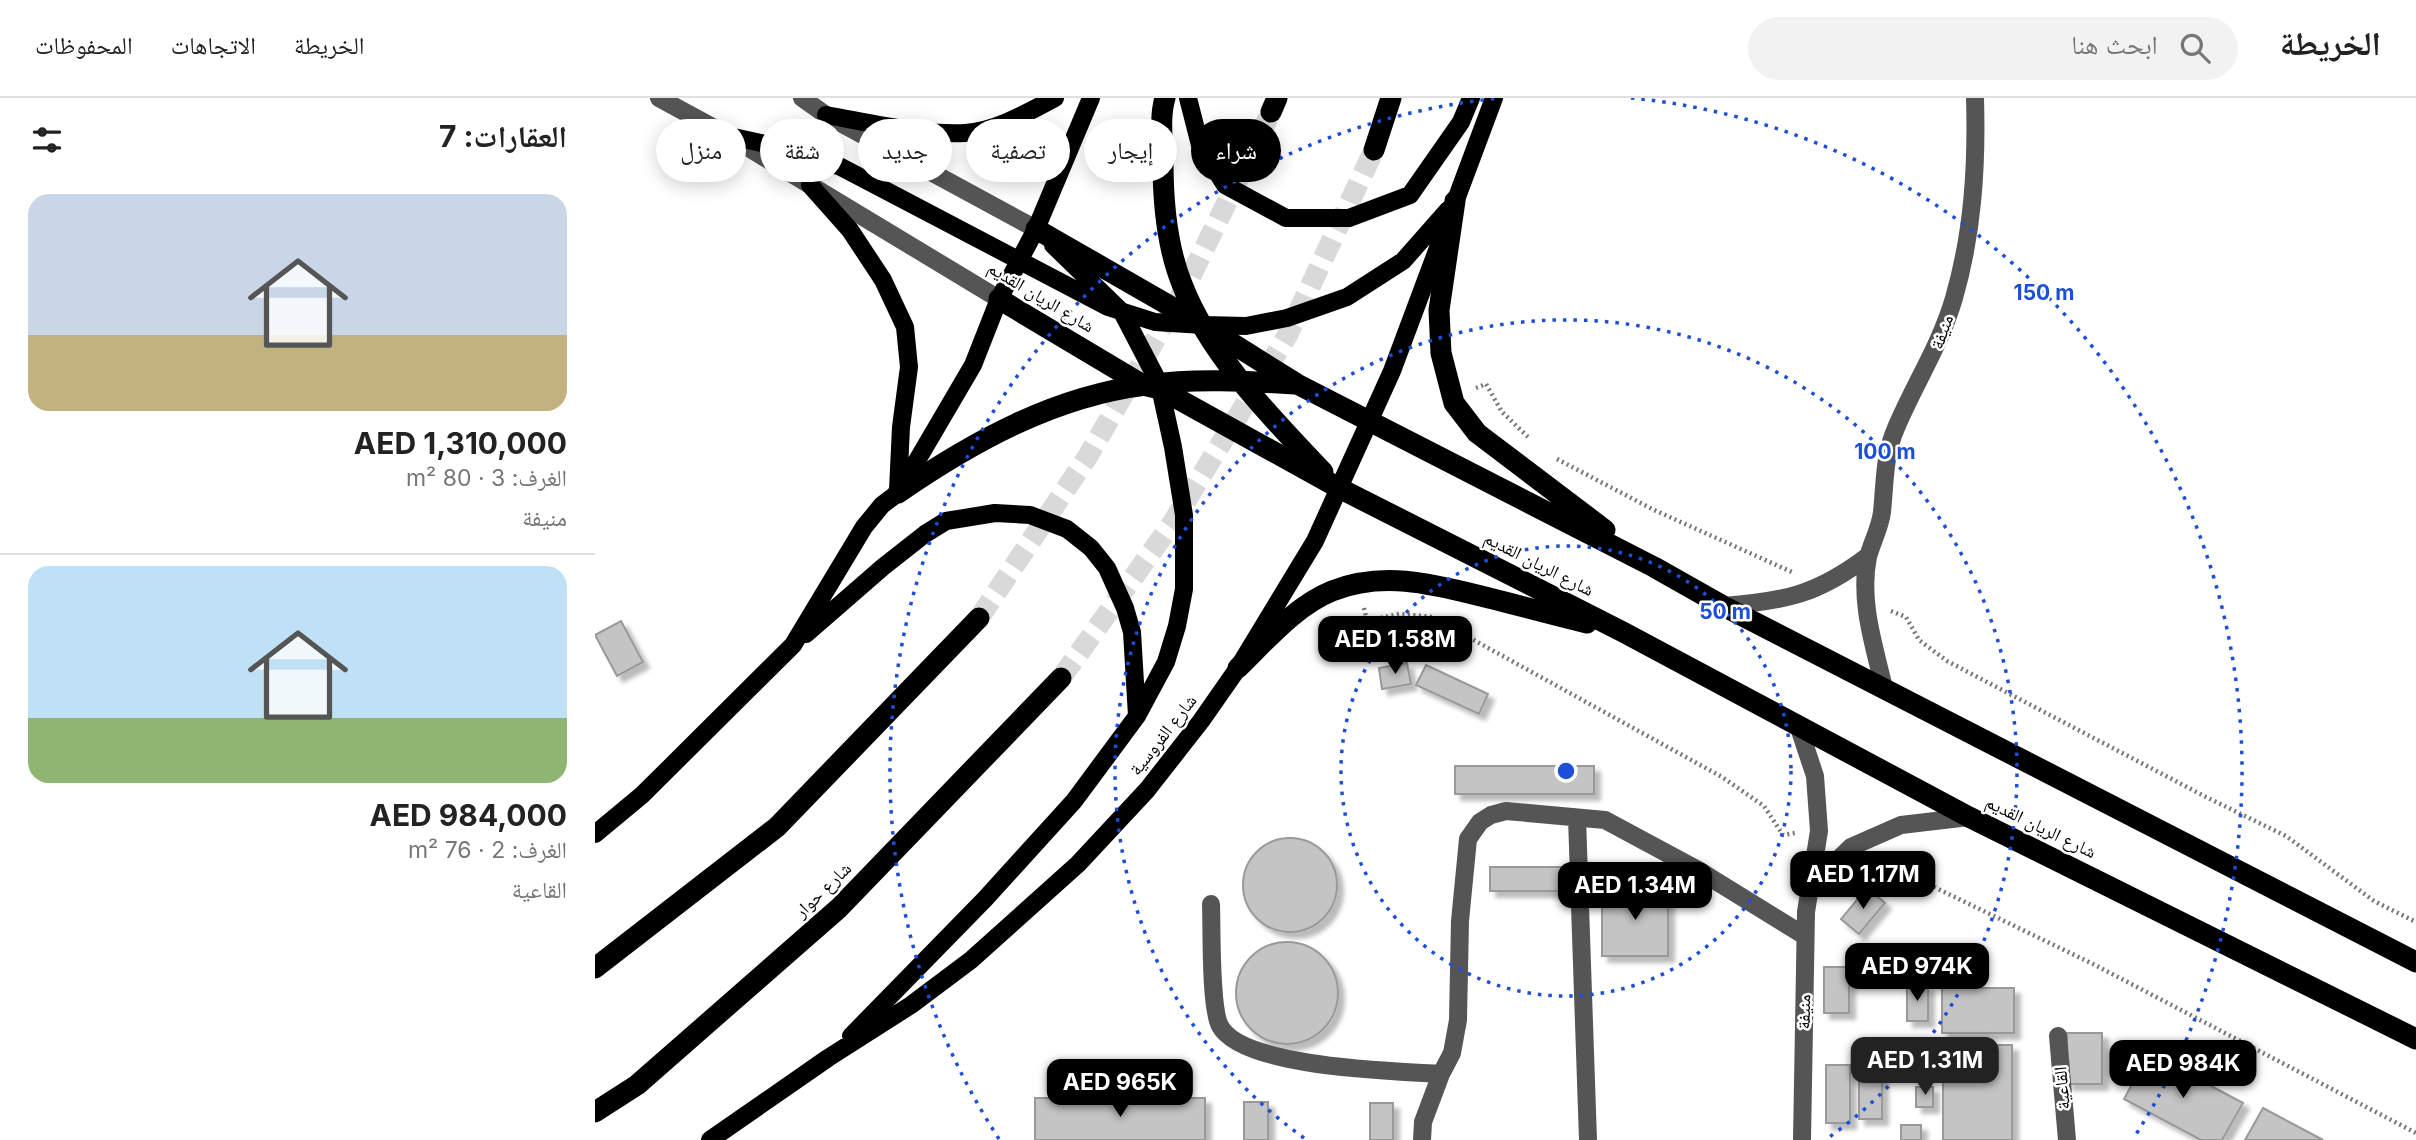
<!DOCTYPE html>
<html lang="ar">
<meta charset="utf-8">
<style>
body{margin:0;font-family:Inter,"Noto Naskh Arabic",sans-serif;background:#f2f2f2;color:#222;direction:rtl;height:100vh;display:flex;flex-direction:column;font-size:26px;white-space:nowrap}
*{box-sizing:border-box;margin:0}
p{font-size:23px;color:#767676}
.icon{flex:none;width:38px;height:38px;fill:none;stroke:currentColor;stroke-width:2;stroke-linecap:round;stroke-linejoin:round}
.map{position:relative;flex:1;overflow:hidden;direction:ltr}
.drawer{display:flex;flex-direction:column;background:#fff;width:595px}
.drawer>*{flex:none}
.hud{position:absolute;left:21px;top:21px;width:665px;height:63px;direction:rtl;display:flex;gap:14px}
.price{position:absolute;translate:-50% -60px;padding:0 16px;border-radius:14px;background:#000;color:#fff;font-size:23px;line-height:46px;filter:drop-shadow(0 2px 4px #0008)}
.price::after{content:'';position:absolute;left:50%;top:42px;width:21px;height:16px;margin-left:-10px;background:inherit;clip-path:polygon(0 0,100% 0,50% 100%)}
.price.active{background:#222;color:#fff}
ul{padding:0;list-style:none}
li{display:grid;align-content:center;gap:14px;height:371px;padding:0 28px}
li+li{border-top:2px solid #e0e0e0}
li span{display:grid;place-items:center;height:217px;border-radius:21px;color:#555}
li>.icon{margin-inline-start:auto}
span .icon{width:126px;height:126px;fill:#fffc;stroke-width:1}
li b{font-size:30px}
h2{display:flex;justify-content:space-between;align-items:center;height:84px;padding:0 28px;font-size:30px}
.pill{padding:0 24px;border-radius:32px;background:#fff;box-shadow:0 4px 18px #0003;font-size:24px;line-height:63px}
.pill.active{background:#000;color:#fff}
header{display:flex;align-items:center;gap:42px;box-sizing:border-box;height:98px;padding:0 35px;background:#fff;border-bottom:2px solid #e0e0e0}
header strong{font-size:33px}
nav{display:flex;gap:38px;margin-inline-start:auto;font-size:24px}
.search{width:490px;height:63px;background:#f2f2f2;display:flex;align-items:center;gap:18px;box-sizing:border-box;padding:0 24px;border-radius:38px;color:#767676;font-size:26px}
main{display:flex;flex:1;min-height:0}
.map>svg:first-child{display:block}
.building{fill:#c4c4c4;stroke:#999;stroke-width:2;filter:url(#shadow)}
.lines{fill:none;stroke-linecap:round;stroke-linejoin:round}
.highway-tunnel{stroke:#d9d9d9;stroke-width:21;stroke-dasharray:21 10;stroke-linecap:butt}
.path{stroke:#777;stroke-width:4.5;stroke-dasharray:2 3.5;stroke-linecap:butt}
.minor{stroke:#555;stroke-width:18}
.major{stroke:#000;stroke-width:18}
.highway{stroke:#000;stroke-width:21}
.ring{fill:none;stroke:#1d4ed8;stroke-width:3.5;stroke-dasharray:3.5 7}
.labels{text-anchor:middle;stroke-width:5;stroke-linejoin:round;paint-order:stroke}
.street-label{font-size:18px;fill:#000;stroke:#fff}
.centre{fill:#1d4ed8;stroke:#fff;stroke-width:3.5}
.ring-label{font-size:21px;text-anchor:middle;font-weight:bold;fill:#1d4ed8;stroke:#fff;stroke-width:5;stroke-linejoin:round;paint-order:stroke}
</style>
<header>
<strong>الخريطة</strong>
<div class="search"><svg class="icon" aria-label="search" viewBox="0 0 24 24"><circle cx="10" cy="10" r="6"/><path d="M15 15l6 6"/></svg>ابحث هنا</div>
<nav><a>الخريطة</a><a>الاتجاهات</a><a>المحفوظات</a></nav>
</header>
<main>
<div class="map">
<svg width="1821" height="1042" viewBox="0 0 1821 1042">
<defs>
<filter id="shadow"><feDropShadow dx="6" dy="6" stdDeviation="2" flood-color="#0004"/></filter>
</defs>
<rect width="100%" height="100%" fill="#fff"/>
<!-- building -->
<path class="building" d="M26 523 48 564 22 578 0 537Z
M812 565 816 586 787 591 784 570Z
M831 567 893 596 884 616 821 587Z
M860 668H999V696H860Z
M648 787a47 47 0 1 1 94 0a47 47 0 1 1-94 0Z
M895 769H969V793H895Z
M1272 790 1290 805 1264 836 1246 821Z
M1007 791H1073V858H1007Z
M641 895a51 51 0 1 1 102 0a51 51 0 1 1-102 0Z
M1309 849H1330V869H1309Z
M1229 869H1254V915H1229Z
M1312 887H1333V923H1312Z
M1347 890H1419V935H1347Z
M1472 935H1507V986H1472Z
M1306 942H1326V963H1306Z
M1348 947H1417V1042H1348Z
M1554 955 1648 1005 1627 1042H1606L1529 1001Z
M1231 967H1255V1025H1231Z
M1264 974H1287V1021H1264Z
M1321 989H1338V1009H1321Z
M440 1000H610V1042H440Z
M649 1004H673V1042H649Z
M775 1005H798V1042H775Z
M1668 1010 1728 1042H1650Z
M1306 1027H1326V1042H1306Z"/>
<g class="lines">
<!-- highway-tunnel -->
<path class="highway-tunnel" d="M384 520 493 358 590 190 676 14
M466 580 578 424 692 238 779 52"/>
<!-- path -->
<path class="path" d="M881 290 891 286 907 314 933 339
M962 361 1059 412 1197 474
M769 510 772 523 804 516 837 519 1127 679 1169 708 1188 737 1200 735
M1296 513 1311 519 1324 542 1352 563 1611 699 1691 738 1779 803 1821 824
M1277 765 1289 774 1294 790 1314 787 1339 789 1500 867 1821 1035"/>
<!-- minor -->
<path class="minor" d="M64 0 134 38 404 201
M207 0 231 17 441 131
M1128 508C1190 503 1222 497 1273 458
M1289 590C1279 547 1264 503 1273 459 1277 444 1285 430 1287 414 1290 385 1289 357 1301 330 1320 285 1345 248 1359 200 1378 134 1382 68 1380 0
M1203 627 1220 678 1224 733 1211 814 1207 1042
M982 720 993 1042
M1217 787 1256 749 1306 727 1374 719
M616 806C617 832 615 909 625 928 648 970 800 973 846 976
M1463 938 1472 1042
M827 1042 828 1024 846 976 857 955 863 922 865 823 873 741 885 724 896 717 911 713 1010 722 1103 772 1210 838"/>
<!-- major -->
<path class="major" d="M593 0 605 47 630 87 691 120H754L815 97 866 24 876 0
M231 17C276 25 324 37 370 35 401 33 433 14 460 0
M134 38 203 53 246 69 513 209 560 224 608 227 651 228 692 220 752 199 808 163 853 112
M215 87 255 132 288 182 310 229 314 269 306 329 303 392
M211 536 288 469 330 436 351 423 400 415 435 417 472 431 496 450 512 470 530 510 537 534 542 618
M0 736 47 697 198 547 269 429 287 407 303 395 378 267 404 201 441 131 496 0
M256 938 390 801 479 703 542 618 571 564 582 528 589 491V417L578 349 564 285 527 214 458 147
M115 1042 233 960 316 907 376 862 483 766 552 692 606 623 643 570 720 443 797 273 899 0"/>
<!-- highway -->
<path class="highway" d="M570 0C564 20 568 44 568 64 568 104 572 149 587 186 614 257 677 320 728 374
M676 14 682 0
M779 52 796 0
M860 103 844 212 846 255 859 305 882 335 1010 432
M441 131 608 227 702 286 1059 469 1128 508 1821 864
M404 201 548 287 565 291 744 390 1028 534 1374 719 1821 941
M303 395C377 344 460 298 551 287 600 280 650 283 700 286
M643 570C671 543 700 508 737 493 790 472 841 487 894 500 926 508 959 517 992 525
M0 870 182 729 384 520
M0 1014 42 987 244 810 466 580"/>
</g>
<!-- distance rings -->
<g class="ring">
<circle cx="971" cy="673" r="225"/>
<path d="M709 1040A451 451 0 1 1 1233 1040"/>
<path d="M404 1041A676 676 0 0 1 906 0M1036 0A676 676 0 0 1 1538 1041"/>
</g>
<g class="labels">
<!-- street labels -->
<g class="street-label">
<text transform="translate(446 199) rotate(31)" y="6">شارع الريان القديم</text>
<text transform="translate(1347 234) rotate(-70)" y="6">منيفة</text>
<text transform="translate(944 466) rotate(27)" y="6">شارع الريان القديم</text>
<text transform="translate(568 637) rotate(-52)" y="6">شارع الفروسية</text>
<text transform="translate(1446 729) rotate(26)" y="6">شارع الريان القديم</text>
<text transform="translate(228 792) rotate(-44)" y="6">شارع حوار</text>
<text transform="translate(1209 914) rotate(-89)" y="6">منيفة</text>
<text transform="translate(1467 990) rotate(-95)" y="6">القاعية</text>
</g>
</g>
<circle cx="971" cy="673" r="10" class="centre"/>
<g class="ring-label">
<text x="1449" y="202">150 m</text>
<text x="1290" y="361">100 m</text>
<text x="1130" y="521">50 m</text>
</g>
</svg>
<b class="price" style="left:800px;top:578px">AED 1.58M</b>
<b class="price" style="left:1268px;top:813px">AED 1.17M</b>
<b class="price" style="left:1040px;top:824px">AED 1.34M</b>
<b class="price" style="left:1322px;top:905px">AED 974K</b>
<b class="price active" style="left:1330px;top:999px">AED 1.31M</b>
<b class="price" style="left:1588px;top:1002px">AED 984K</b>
<b class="price" style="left:525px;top:1021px">AED 965K</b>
<div class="hud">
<a class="pill active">شراء</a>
<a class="pill">إيجار</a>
<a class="pill">تصفية</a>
<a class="pill">جديد</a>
<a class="pill">شقة</a>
<a class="pill">منزل</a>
</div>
</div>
<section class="drawer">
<h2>العقارات: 7<svg class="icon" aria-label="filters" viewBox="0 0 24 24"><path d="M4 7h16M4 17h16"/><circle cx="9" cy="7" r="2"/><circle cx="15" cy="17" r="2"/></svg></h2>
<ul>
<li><span style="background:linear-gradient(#c9d6e8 65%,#c2b280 0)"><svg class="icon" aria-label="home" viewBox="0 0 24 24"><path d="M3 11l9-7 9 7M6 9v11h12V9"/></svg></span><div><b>AED 1,310,000</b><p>الغرف: 3 · 80 m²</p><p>منيفة</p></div></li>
<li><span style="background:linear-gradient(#bfe0f5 70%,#8fb573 0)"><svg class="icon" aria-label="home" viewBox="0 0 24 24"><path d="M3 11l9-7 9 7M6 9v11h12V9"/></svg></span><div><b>AED 984,000</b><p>الغرف: 2 · 76 m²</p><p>القاعية</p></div></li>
</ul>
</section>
</main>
